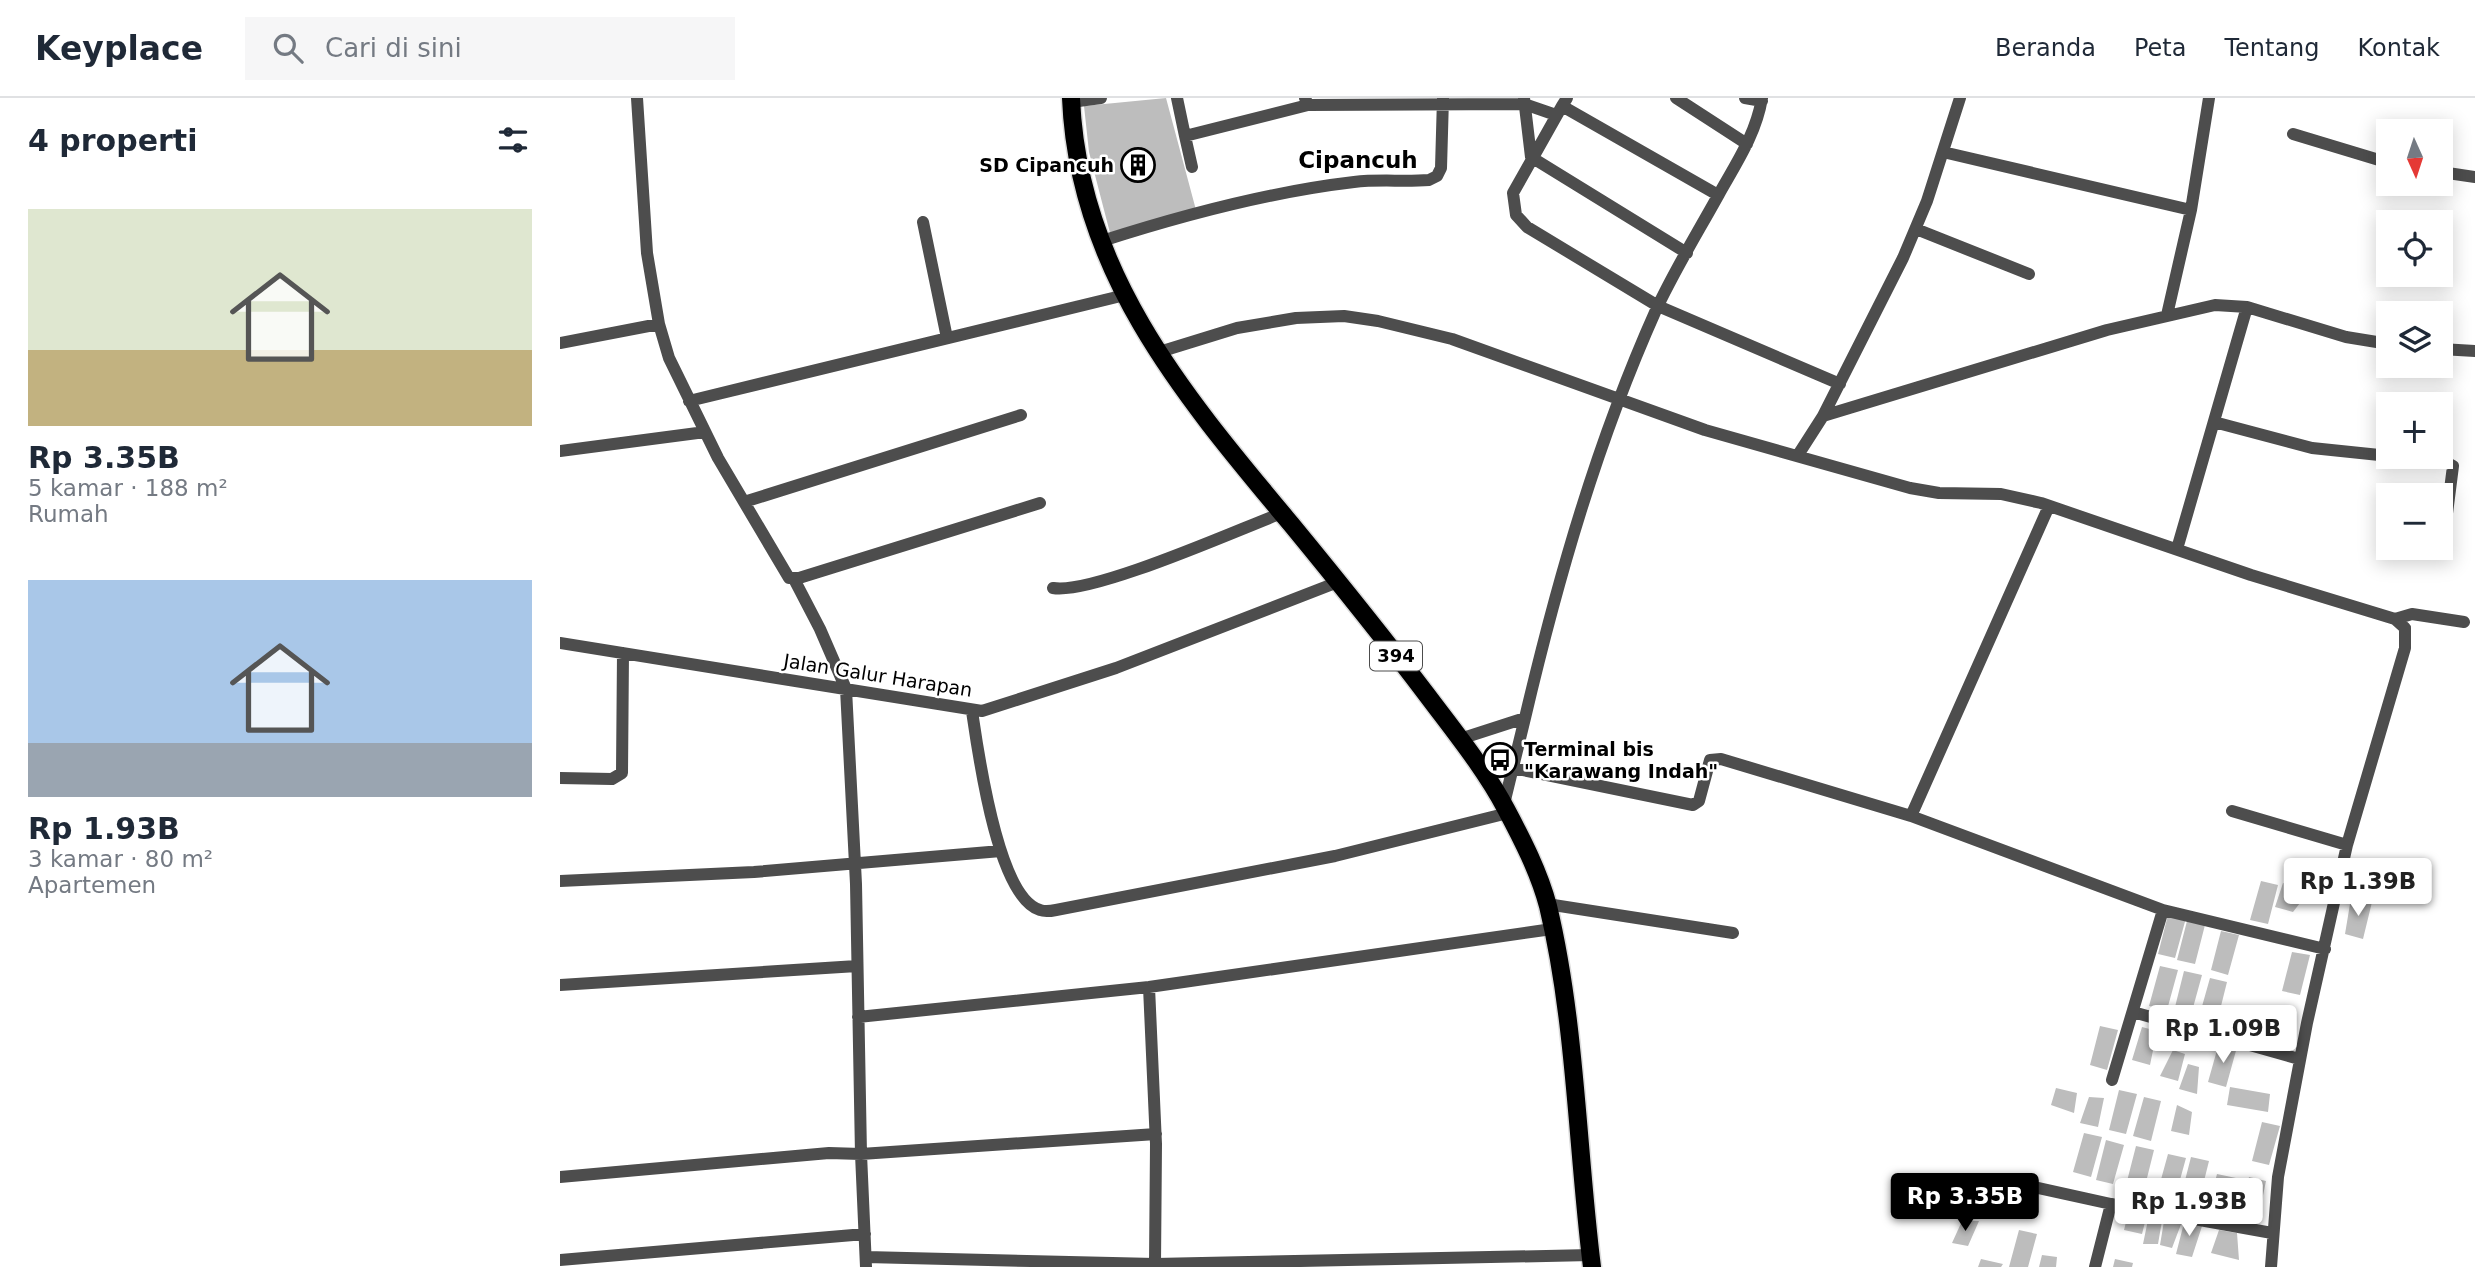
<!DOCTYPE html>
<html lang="id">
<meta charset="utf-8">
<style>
body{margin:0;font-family:"DejaVu Sans",sans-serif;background:#f6f6f7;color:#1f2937;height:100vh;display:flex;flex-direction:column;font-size:26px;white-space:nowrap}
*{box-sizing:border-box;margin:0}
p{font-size:23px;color:#747a83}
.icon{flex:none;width:38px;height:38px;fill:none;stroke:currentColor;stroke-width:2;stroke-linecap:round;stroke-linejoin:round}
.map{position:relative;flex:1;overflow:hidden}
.sheet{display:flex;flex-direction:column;background:#fff;width:560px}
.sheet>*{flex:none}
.needle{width:46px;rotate:177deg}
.fabs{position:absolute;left:1816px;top:21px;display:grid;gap:14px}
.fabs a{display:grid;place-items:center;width:77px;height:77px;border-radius:0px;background:#fff;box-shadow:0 4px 18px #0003;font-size:35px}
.price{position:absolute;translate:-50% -60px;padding:0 16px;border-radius:7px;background:#fff;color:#222;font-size:23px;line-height:46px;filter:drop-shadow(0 2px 4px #0008)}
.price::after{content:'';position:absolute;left:50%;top:42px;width:21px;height:16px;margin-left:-10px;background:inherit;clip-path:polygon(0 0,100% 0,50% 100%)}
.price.current{background:#000;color:#fff}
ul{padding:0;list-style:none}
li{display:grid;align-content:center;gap:14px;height:371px;padding:0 28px}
li span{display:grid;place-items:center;height:217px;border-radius:0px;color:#555}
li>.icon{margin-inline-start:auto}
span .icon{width:126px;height:126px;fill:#fffc;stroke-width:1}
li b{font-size:30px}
h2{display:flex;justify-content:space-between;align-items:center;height:84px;padding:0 28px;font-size:30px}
header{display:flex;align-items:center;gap:42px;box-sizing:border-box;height:98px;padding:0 35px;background:#fff;border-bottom:2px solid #e0e1e3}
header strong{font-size:33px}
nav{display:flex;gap:38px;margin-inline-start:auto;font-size:24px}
.search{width:490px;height:63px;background:#f6f6f7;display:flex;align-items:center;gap:18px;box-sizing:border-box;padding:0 24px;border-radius:0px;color:#747a83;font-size:26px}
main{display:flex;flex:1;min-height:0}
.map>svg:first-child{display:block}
.building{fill:#bdbdbd}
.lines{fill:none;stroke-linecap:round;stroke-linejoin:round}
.major-casing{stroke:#dbdbdb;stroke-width:21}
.minor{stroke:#4d4d4d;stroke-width:12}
.major{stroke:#000;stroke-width:18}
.labels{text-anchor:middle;stroke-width:5;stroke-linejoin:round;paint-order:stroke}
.shield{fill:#fff;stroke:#4c4c4c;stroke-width:2}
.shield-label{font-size:18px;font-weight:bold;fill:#000}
.poi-label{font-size:19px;font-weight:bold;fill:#000;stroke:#fff;text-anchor:end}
.street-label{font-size:19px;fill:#000;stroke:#fff}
.quarter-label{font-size:23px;font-weight:bold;fill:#000;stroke:#fff}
</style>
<header>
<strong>Keyplace</strong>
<div class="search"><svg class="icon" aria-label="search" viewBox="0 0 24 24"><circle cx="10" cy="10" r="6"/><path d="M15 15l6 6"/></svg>Cari di sini</div>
<nav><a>Beranda</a><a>Peta</a><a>Tentang</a><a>Kontak</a></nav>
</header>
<main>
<section class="sheet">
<h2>4 properti<svg class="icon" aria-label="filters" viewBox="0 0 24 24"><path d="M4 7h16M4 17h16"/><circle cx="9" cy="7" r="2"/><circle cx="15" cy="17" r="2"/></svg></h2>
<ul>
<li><span style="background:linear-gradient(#dfe7d0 65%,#c2b280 0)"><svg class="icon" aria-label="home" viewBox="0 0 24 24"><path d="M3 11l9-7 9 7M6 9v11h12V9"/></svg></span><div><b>Rp 3.35B</b><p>5 kamar · 188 m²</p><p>Rumah</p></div></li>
<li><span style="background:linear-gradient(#a9c7e8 75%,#9aa5b1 0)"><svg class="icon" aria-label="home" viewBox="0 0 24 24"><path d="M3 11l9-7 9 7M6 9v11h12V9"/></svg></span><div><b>Rp 1.93B</b><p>3 kamar · 80 m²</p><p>Apartemen</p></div></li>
</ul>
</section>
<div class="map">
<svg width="1915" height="1169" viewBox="0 0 1915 1169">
<rect width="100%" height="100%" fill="#fff"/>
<!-- building -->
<path class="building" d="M606 0 636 112 550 135 529 54 524 8Z
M1701 783 1718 787 1708 826 1690 822Z
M1723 785 1750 792 1733 814 1715 809Z
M1791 800 1812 804 1803 841 1785 836Z
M1608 817 1626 820 1615 860 1598 856Z
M1627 823 1645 827 1635 866 1617 862Z
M1661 833 1679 837 1668 877 1651 872Z
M1732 854 1750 857 1740 897 1722 893Z
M1600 868 1618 872 1607 912 1589 908Z
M1624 873 1642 877 1631 917 1614 913Z
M1650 880 1667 884 1657 924 1639 919Z
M1540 928 1558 932 1547 972 1530 967Z
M1582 929 1597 933 1590 967 1572 962Z
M1632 934 1650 938 1644 953 1632 950Z
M1659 945 1677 949 1666 989 1648 984Z
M1613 952 1625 956 1618 983 1600 978Z
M1628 966 1639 969 1637 996 1619 991Z
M1670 989 1710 996 1708 1014 1667 1007Z
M1496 990 1517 995 1514 1015 1491 1007Z
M1559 992 1577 996 1566 1036 1549 1032Z
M1529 999 1544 1000 1538 1029 1520 1025Z
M1584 999 1601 1003 1591 1043 1573 1038Z
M1617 1007 1632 1014 1629 1037 1611 1033Z
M1702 1024 1720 1028 1709 1067 1692 1063Z
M1524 1035 1542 1039 1531 1079 1513 1074Z
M1546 1042 1564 1047 1553 1086 1536 1082Z
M1576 1048 1594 1052 1584 1092 1566 1087Z
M1608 1056 1626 1060 1615 1100 1597 1096Z
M1631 1059 1649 1063 1639 1103 1621 1098Z
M1657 1076 1676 1080 1668 1107 1650 1102Z
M1689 1079 1706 1083 1700 1112 1682 1106Z
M1569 1112 1587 1116 1582 1136 1564 1132Z
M1589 1117H1603L1598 1146H1583Z
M1605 1117 1623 1121 1612 1150 1600 1147Z
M1625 1121 1643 1125 1632 1159 1616 1156Z
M1402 1123H1419L1408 1148 1392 1145Z
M1459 1132 1477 1136 1468 1169H1449Z
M1659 1132 1677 1135 1679 1162 1651 1155Z
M1482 1157 1497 1159 1496 1169H1479Z
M1421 1161 1443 1166 1441 1169H1418Z
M1555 1161 1573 1165 1572 1169H1553Z"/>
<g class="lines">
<!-- major casing -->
<g class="major-casing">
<path id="major" d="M511 0C518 174 625 299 731 426 777 482 823 539 867 597 894 633 925 671 946 711 962 741 979 774 988 808 1016 925 1017 1050 1032 1169"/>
</g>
<!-- minor -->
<path class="minor" d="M77 0 87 155 99 226 109 260 158 360 229 480H239L480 405
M617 0 625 38 748 7
M745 0 748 7 964 6 996 17
M964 0 971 59 1127 155
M1007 0 1002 8 1158 97
M1116 0 1187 46
M1185 0 1202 3
M511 4 541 0
M1002 8 953 95 956 117 967 129 1098 208 1280 286
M1733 36 1829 65
M625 38 632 69
M1383 54 1631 112
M1881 74 1915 79
M363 124 387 240
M1356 131 1469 176
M542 143C623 117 708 94 794 84 819 81 844 84 869 82L877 78 881 70 883 0
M1607 217 1631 112 1649 0
M0 245 99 226
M1881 251 1915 253
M596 255 677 230 736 220 784 218 818 223 892 241 1145 332 1350 390 1379 395 1441 396 1481 405 1691 477 1835 521 1845 530V550L1787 747 1747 925 1718 1079 1711 1169
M129 303 565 197
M1263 318 1547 232 1655 207 1687 209 1786 239 1829 246
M1654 324 1752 350 1829 358
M0 353 145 334
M1238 357 1263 318 1343 160 1367 103 1400 0
M1842 359 1882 362 1893 368 1884 439
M184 404 461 317
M1617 451 1687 209
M234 481 260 531 286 591 296 786 301 1056 596 1036
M493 490C532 497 677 432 722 415
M1835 521 1852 516 1904 524
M0 545 422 613 556 570 778 484
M412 613C418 653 437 799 480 812 485 814 491 813 496 812L775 758 948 715
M965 620C998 480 1037 344 1096 212 1114 173 1138 134 1159 96 1177 64 1196 36 1202 0
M900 641 965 620 944 706
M953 670 1133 707 1139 703 1150 662 1161 661 1351 718 1489 408
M0 680 52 681 62 675 63 555
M1672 713 1787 747
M1351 718 1603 812
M0 783 194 774 441 753
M987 806 1173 835
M0 887 297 868
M589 889 596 1046 595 1166
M1573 914 1739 961
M298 919 589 889 992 831
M1552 982 1603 812 1765 851
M0 1079 269 1055 301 1056 306 1169
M1465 1087 1551 1106
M306 1159 595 1166 1031 1157
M0 1162 305 1136
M1535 1169 1551 1106 1712 1135"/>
<!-- major -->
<use href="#major" class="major"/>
</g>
<!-- icons -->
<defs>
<g id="building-ring" transform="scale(1.75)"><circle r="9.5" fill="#fff" stroke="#000" stroke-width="1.5"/><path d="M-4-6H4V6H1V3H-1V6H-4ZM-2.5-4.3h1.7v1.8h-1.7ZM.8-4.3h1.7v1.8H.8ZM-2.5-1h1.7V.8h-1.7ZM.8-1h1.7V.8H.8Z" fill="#000"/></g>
<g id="bus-ring" transform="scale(1.75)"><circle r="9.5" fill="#fff" stroke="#000" stroke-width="1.5"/><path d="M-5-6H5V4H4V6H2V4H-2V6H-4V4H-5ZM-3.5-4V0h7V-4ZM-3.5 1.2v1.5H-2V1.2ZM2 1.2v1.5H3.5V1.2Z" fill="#000"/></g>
</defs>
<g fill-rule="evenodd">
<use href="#building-ring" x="578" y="67"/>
<use href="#bus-ring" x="940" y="662"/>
</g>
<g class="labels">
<!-- shield labels -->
<rect class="shield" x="810" y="543.5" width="52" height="29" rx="5"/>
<g class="shield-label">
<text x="836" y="564">394</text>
</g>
<!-- poi labels -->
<g class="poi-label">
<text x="554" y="74">SD Cipancuh</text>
<text x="964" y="658" text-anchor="start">Terminal bis<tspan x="964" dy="22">"Karawang Indah"</tspan></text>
</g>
<!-- street labels -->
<g class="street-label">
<text transform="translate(318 577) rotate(9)" y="7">Jalan Galur Harapan</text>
</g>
<!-- quarter labels -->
<g class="quarter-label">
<text x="798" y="70">Cipancuh</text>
</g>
</g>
</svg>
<div class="fabs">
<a><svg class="needle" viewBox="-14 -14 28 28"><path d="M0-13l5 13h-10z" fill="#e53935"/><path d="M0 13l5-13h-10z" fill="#747a83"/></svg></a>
<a><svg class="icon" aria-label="locate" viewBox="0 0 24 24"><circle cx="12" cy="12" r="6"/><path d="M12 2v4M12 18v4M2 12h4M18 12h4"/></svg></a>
<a><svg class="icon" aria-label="layers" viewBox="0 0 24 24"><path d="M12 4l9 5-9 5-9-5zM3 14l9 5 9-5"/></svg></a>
<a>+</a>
<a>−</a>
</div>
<b class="price" style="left:1798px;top:820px">Rp 1.39B</b>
<b class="price" style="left:1663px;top:967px">Rp 1.09B</b>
<b class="price current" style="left:1405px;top:1135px">Rp 3.35B</b>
<b class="price" style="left:1629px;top:1140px">Rp 1.93B</b>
</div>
</main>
